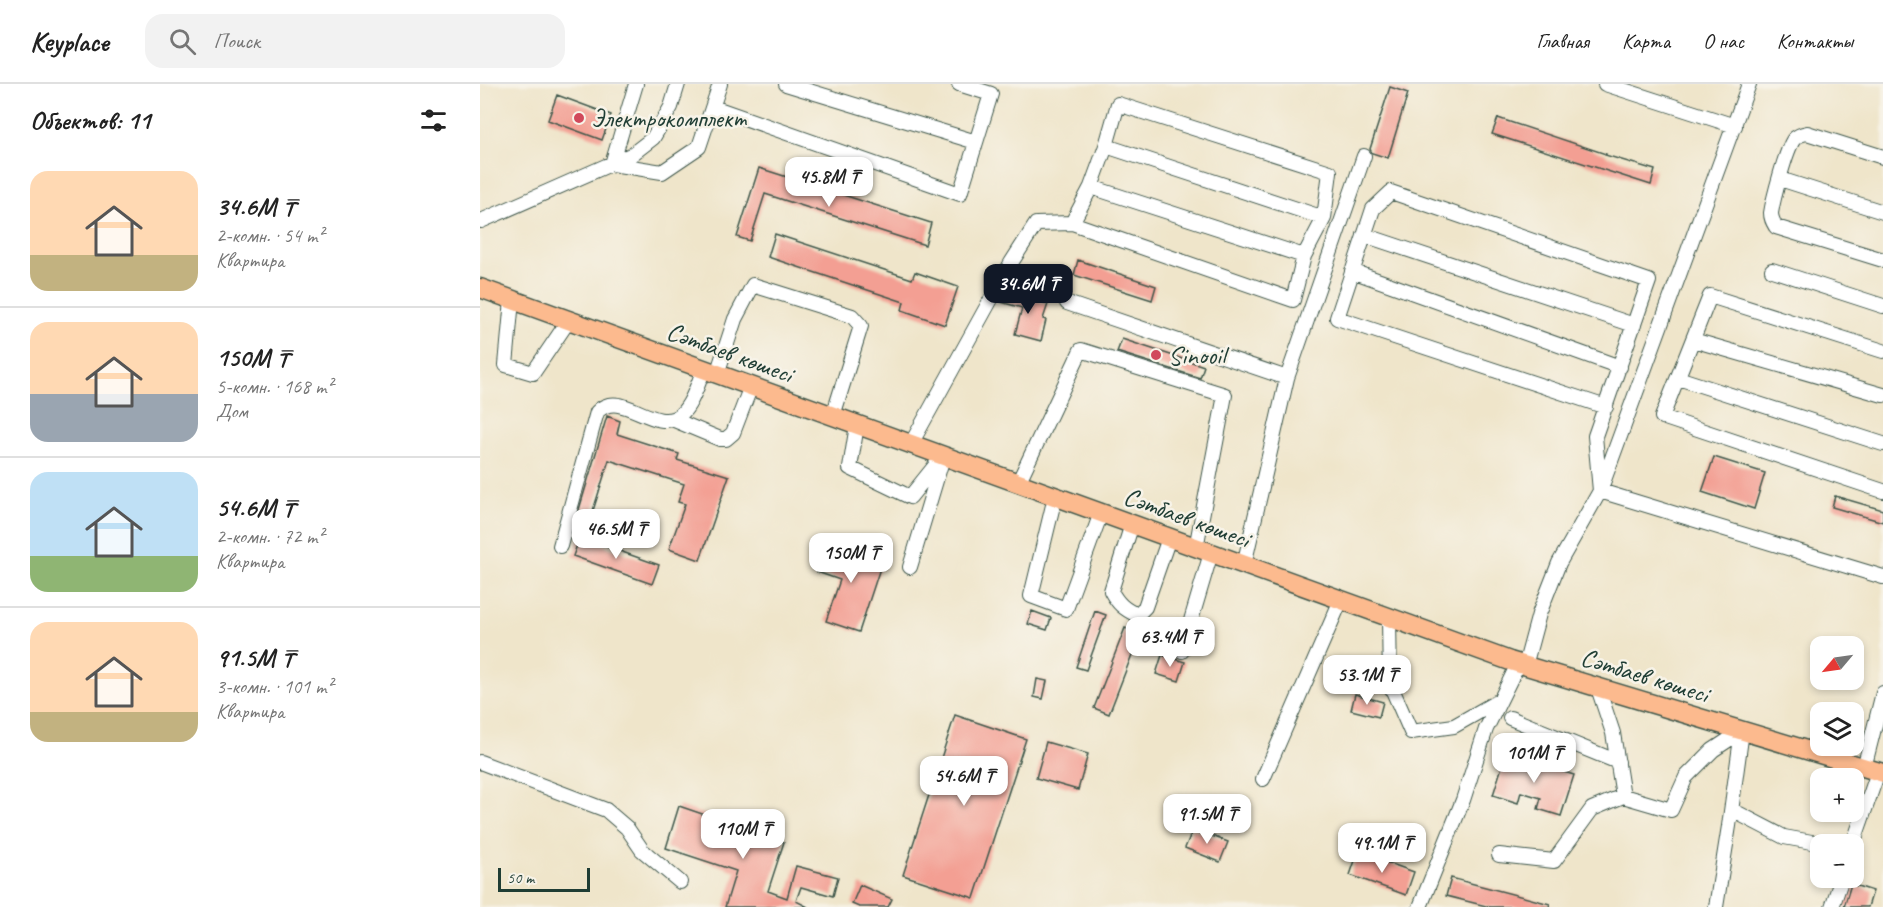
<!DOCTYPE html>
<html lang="ru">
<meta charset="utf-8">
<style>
body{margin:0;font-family:Caveat,sans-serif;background:#f2f2f2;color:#222;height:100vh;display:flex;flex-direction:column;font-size:22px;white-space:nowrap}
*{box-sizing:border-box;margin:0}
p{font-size:20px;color:#767676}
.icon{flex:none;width:33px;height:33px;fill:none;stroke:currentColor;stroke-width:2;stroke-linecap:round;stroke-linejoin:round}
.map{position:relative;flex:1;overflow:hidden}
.panel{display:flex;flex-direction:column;background:#fff;width:480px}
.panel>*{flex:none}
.needle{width:39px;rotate:241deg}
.fabs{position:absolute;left:1330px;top:552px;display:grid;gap:12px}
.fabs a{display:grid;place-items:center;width:54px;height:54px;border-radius:12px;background:#fff;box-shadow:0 3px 9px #0003;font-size:30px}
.scale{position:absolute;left:18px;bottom:15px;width:92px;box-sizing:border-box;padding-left:6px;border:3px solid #1f3d34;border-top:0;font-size:16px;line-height:21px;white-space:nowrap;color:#1f3d34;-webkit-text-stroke:4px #f7f3e8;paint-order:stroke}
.price{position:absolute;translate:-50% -51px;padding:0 14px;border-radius:12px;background:#fff;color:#222;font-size:20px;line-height:39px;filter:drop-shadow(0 2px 3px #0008)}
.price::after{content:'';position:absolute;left:50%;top:36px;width:18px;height:14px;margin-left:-9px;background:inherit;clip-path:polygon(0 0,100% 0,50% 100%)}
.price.on{background:#111827;color:#fff}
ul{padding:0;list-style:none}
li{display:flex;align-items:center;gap:18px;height:150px;padding:0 30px}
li+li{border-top:2px solid #e0e0e0}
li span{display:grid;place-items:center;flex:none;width:168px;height:120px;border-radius:18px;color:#555}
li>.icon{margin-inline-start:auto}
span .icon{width:72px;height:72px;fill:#fffc;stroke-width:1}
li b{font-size:26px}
h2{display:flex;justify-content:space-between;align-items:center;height:72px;padding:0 30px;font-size:26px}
header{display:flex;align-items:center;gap:36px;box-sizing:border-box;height:84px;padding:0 30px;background:#fff;border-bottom:2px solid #e0e0e0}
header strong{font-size:28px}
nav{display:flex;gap:33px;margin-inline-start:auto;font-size:21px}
.search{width:420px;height:54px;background:#f2f2f2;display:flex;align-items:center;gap:15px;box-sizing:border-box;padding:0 21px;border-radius:18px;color:#767676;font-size:22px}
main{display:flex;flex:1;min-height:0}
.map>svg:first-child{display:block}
.building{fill:#f39f93}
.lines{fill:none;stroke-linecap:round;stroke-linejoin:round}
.minor-casing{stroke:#3e564a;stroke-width:16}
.major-casing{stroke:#3e564a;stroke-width:21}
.minor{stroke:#fff;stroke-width:14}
.major{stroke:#fcba8e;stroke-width:18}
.poi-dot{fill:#d1495b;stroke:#f7f3e8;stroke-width:2}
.labels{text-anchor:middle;stroke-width:5;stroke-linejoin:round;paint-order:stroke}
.poi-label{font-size:26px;fill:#1f3d34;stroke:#f7f3e8;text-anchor:start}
.street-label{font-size:26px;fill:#1f3d34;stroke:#f7f3e8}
</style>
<header>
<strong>Keyplace</strong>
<div class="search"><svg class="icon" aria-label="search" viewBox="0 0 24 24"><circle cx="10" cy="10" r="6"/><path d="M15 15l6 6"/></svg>Поиск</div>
<nav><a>Главная</a><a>Карта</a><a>О нас</a><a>Контакты</a></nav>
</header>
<main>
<section class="panel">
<h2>Объектов: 11<svg class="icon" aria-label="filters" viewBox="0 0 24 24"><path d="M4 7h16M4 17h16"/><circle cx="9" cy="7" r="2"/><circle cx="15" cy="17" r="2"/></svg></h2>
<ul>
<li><span style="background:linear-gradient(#ffd9b3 70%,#c2b280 0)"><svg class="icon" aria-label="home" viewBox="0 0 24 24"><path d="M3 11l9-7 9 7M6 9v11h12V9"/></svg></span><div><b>34.6M ₸</b><p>2-комн. · 54 m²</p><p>Квартира</p></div></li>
<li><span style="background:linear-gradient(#ffd9b3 60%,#9aa5b1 0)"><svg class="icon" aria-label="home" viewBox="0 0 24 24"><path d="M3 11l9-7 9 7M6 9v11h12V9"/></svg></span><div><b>150M ₸</b><p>5-комн. · 168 m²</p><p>Дом</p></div></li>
<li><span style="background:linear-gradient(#bfe0f5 70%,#8fb573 0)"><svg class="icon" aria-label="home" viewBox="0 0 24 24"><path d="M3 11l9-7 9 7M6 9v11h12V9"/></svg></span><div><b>54.6M ₸</b><p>2-комн. · 72 m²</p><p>Квартира</p></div></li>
<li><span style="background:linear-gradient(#ffd9b3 75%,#c2b280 0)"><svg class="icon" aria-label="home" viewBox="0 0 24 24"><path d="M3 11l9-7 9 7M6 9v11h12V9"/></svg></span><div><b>91.5M ₸</b><p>3-комн. · 101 m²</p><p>Квартира</p></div></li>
</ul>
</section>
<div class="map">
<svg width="1403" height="823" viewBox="0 0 1403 823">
<rect width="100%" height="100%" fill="#f7f3e8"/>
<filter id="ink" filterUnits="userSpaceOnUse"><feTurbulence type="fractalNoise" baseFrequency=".0167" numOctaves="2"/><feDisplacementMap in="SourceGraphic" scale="12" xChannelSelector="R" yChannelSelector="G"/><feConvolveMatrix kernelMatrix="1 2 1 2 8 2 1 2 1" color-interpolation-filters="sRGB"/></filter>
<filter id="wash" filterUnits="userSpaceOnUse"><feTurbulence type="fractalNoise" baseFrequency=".008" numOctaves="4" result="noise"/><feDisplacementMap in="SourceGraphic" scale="24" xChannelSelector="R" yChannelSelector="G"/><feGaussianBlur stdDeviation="1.35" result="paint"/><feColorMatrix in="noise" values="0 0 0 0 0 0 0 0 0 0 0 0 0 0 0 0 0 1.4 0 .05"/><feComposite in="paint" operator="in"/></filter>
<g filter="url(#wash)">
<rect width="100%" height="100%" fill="#efe5ca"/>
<g id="blocks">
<!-- building -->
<path class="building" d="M910 3 928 9 908 74 892 69 890 65Z
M77 11 131 31 122 56 68 36Z
M1018 34 1126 70 1125 71 1175 86 1171 101 1012 50Z
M279 84 451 139 445 161 285 110 270 157 257 153Z
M295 150 432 195 435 188 478 203 465 241 422 226 424 218 288 173Z
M598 176 676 202 672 216 594 191Z
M526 207 568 220 563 235 566 236 561 257 535 250 542 224 521 218Z
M642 255 724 282 720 294 637 268Z
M127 332 140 337 137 350 199 370 197 376 249 392 220 476 189 465 205 420 198 418 204 400 129 376 111 433 98 429Z
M1234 373 1285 389 1274 425 1222 408Z
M1355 412 1403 426V438L1352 423Z
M100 453 179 481 172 500 93 472Z
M371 461 404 472 379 548 346 537 360 496 337 488 345 465 367 472Z
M552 527 571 534 567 546 548 540Z
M615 527 626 531 606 586 596 583Z
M645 544 660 550 629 630 614 624Z
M682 571 705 578 699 597 676 590Z
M557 595 567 597 563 615 554 613Z
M875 610 903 618 899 633 871 626Z
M475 631 546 655 494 814 423 791Z
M566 658 608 670 598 706 556 694Z
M1026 670 1094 691 1081 732 1058 725 1061 714 1041 708 1038 719 1013 711Z
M199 722 304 758 288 807 307 814 316 782 358 793 353 812 321 803 316 817 328 823H245L256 787 186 764Z
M713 745 748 758 740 778 705 764Z
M878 768 934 788 926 811 870 791Z
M971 794 1070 820 1069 823H1010L966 812Z
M1371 800 1393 807 1388 823H1364Z
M380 801 412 815 408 823H379L372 820Z"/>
</g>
</g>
<g filter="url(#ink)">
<use href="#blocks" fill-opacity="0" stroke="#3e564a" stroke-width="1.5"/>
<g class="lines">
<!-- minor casing -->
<g class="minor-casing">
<path id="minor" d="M156 0 132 80 182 88 219 63 240 0
M306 0 496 58
M1125 0 1255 42
M1269 0 1120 407 1403 493
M233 23 480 110 511 10 479 0
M626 62 844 134 850 88 638 20 626 62 611 103 824 172 844 134
M1403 73 1327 49C1322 50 1318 51 1314 55 1306 65 1293 116 1291 129 1291 135 1293 138 1296 143L1403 176
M1300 95 1403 128
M611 103 592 139 813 216 824 172
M1 137 151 71 173 54 191 23 198 0
M884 151 1154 241
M1292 186 1403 222
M872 187 1140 283
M32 216 26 281 53 289 89 236
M587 219 807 294 764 481
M1213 256 1403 311
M1403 267 1230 212 1182 333 1403 407
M237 290 255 235 273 201 372 232 381 242 353 332
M807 294 884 72
M1198 294 1403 360
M192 335 240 355H246L253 349 271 302
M377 341 370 384 430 413 463 372
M431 360 531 179 556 140 592 139
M538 399 601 266 745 311 716 464
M575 413 551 512 586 525 621 429
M652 440 631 507C638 520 644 525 657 531L665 523 689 454
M80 462 117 328C141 303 174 351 200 331 212 321 218 299 224 285
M430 483 461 380
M909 533 910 600 931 648 974 642 1020 616
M702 567 731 469
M1045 582 1059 530 1079 479 1120 407 1115 352 1169 197 911 108 893 125 857 234 1126 323
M1118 604 1133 649 1143 712 1191 726 1206 693 1233 666 1262 647 1249 742 1236 823
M1030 634 1138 678
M0 678 126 726 147 744 162 766 200 798
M1384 684 1403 609
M783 695 861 516
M1252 726 1304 753 1343 760
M1373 760 1398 688
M1019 771 1074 777 1112 725 1143 712
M940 823 983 716 1006 645 1038 580
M1352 823 1362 794"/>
</g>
<!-- major casing -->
<g class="major-casing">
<path id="major" d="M0 204 1030 577 1403 689"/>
</g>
<!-- minor -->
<use href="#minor" class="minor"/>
<!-- major -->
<use href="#major" class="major"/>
</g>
</g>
<!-- markers -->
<g class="poi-dot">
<circle cx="99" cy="34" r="6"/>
<circle cx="676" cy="271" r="6"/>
</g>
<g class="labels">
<!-- poi labels -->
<g class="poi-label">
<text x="111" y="43">Электрокомплект</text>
<text x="688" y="280">Sinooil</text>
</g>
<!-- street labels -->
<g class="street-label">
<text transform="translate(250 268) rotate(20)" y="9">Сәтбаев көшесі</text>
<text transform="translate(707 433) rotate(20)" y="9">Сәтбаев көшесі</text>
<text transform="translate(1165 591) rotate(17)" y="9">Сәтбаев көшесі</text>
</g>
</g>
</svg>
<div class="fabs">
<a><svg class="needle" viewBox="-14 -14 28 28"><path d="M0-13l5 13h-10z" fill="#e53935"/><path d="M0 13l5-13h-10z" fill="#767676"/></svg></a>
<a><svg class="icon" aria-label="layers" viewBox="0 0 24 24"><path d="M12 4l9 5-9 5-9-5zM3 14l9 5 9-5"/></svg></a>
<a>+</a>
<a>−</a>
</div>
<div class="scale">50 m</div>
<b class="price" style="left:349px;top:124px">45.8M ₸</b>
<b class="price on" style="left:548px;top:231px">34.6M ₸</b>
<b class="price" style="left:136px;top:476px">46.5M ₸</b>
<b class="price" style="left:371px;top:500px">150M ₸</b>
<b class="price" style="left:690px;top:584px">63.4M ₸</b>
<b class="price" style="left:887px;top:622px">53.1M ₸</b>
<b class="price" style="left:1054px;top:700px">101M ₸</b>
<b class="price" style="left:484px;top:723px">54.6M ₸</b>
<b class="price" style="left:727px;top:761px">91.5M ₸</b>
<b class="price" style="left:263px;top:776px">110M ₸</b>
<b class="price" style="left:902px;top:790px">49.1M ₸</b>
</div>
</main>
